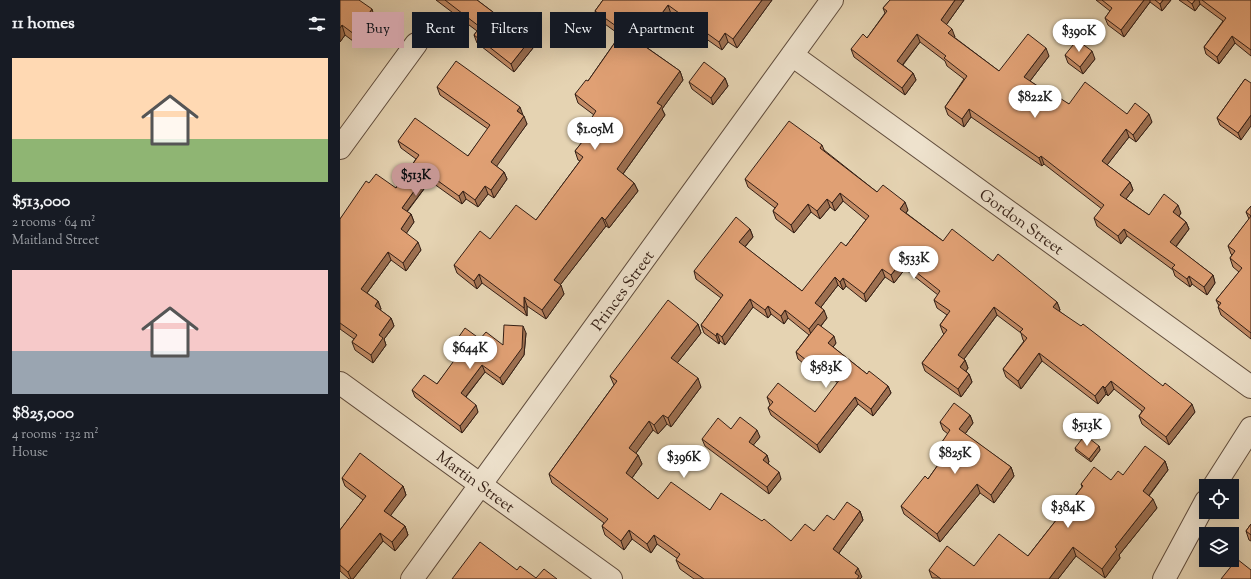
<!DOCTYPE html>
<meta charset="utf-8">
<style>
body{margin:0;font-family:"Sorts Mill Goudy",serif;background:#242831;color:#f1f3f6;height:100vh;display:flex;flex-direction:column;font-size:15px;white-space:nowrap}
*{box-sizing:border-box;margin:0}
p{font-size:13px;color:#9ea1a6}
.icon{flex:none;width:22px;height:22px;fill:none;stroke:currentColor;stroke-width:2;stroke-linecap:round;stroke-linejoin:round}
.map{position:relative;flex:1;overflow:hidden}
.drawer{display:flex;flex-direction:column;background:#171b24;width:340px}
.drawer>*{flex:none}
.top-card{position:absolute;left:12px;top:12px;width:380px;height:36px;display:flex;gap:8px}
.tools{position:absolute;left:859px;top:479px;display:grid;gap:8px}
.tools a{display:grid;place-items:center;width:40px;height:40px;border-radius:0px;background:#171b24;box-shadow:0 4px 16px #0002;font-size:20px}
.price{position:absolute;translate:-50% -34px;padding:0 9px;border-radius:14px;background:#fff;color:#222;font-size:13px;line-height:26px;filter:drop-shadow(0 1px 2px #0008)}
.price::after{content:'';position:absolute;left:50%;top:24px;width:12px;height:9px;margin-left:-6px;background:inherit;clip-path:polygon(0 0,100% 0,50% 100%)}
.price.current{background:#c59692;color:#111}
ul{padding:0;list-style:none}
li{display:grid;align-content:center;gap:8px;height:212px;padding:0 12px}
li span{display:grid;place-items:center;height:124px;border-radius:0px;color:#555}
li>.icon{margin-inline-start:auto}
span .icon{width:72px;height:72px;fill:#fffc;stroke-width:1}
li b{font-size:17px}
h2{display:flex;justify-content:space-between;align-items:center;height:48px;padding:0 12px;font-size:17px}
.chip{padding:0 14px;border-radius:0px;background:#171b24;box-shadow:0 4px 16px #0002;font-size:14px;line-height:36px}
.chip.current{background:#c59692;color:#111}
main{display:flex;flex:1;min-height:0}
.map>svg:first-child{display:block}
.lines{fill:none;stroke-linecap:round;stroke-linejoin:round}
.minor-casing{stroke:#604c3c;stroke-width:24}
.minor{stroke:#eee2cd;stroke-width:22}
.wall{fill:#c18a64;stroke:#341f15}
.shaded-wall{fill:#9d7051;stroke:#341f15}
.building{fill:#e0a074;stroke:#341f15}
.labels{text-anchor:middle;stroke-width:3;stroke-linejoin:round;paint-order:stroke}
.street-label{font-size:16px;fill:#341f15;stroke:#eee2cd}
</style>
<main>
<section class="drawer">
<h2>11 homes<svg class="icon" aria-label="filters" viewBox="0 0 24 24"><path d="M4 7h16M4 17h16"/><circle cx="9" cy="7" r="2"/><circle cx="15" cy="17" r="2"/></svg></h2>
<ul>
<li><span style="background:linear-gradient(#ffd9b3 65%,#8fb573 0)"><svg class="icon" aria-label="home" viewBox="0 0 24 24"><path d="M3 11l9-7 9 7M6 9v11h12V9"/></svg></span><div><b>$513,000</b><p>2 rooms · 64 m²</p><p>Maitland Street</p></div></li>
<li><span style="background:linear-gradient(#f6c9c9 65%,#9aa5b1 0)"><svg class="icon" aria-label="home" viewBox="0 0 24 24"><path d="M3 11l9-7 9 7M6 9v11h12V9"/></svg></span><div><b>$825,000</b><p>4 rooms · 132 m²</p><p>House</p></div></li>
</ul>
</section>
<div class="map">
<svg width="911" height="579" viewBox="0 0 911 579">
<rect width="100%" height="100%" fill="#e5d3b2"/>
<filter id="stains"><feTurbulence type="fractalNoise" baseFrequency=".005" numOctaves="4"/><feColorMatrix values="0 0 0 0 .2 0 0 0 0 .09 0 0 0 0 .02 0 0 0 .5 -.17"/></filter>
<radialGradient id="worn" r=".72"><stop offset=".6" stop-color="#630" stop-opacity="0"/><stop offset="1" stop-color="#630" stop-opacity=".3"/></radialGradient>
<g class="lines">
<!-- minor casing -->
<g class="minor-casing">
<path id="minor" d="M452 55 911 387
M0 148 76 44
M0 383 271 579
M874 486 911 428
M72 579 492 0
M824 579 866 501"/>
</g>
<!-- minor -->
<use href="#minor" class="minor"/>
</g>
<!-- wall -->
<path class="wall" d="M0 0 35 19 17 44 5 35 0 42Z
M96 0H137L190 40 193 48 174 72 137 43 134 35 137 31Z
M263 0H432L397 48 388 42 382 50 331 14 306 47 340 71 343 80 322 109 325 115 283 174 294 183 298 191 269 228 266 226 220 285 224 294 206 319 187 306V316L142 283 137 289 117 273 114 265 150 239 196 220 240 161 238 160 235 151 247 136 245 128 254 115 238 103 235 94 248 81 280 35 258 19 255 11Z
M550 0H624L606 25 615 37H614L659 71 709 56 690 81 711 95 729 104 787 114 812 122 796 142 789 137 767 165 790 182 793 190 786 199 809 215 841 213 839 216 846 222 849 229 836 247 873 275 875 283 867 295 852 284 850 287 835 276 833 270 787 236 781 244 757 226 754 218 762 209 704 164 702 166 631 117 624 127 608 115 605 107 624 79 607 66 605 61 580 42 563 65 573 73 576 80 565 95 514 57 511 49 527 38 545 13 543 8Z
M756 0H831L822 11 810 2 784 37 768 25 765 18 770 11Z
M839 0H911V56L895 43 879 64 866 54 864 47 883 21 860 4 855 11Z
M725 55 755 59 743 74 728 63Z
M385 78 388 86 373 105 352 89 349 82Z
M905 79 901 140 880 125 877 118Z
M97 87 182 115 187 124 156 166 164 172 167 179 154 198 148 194 138 207 126 199 122 204 90 181 67 212 71 214 74 222 66 233 81 250 66 271 51 260 27 293 38 301 41 309 40 310 51 318 54 326 44 339 46 345 33 363 15 350 12 342 14 339 0 329V219L29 183 56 188 76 159 61 148 58 141 128 156 148 129 100 95Z
M482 145 484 150 537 192 568 210 566 213 603 241 653 261 717 302 720 310 719 311 855 412 829 445 802 424 799 416 802 411 774 389 768 396 766 394 758 404 702 361 681 389 666 377 663 369 684 341 683 340 681 333 657 315 624 359 625 360 628 368 626 371 629 374 632 382 621 397 585 371 582 363 604 334 603 333 600 325 607 315 597 308 594 300 598 295 565 269 554 283 545 277 526 302 506 286 503 290 498 285 481 307 487 318 481 326 496 343 493 347 527 374 548 386 551 393 533 416 518 404 480 453 431 415 428 408 430 405 427 397 475 412 498 383 478 367 474 372 458 359 456 352 469 335 448 318 444 324 431 314 428 318 413 307 385 345 380 341 379 344 364 333 361 325 381 298 356 279 354 271 410 229 413 237 405 247 462 291 506 246 526 220 503 201 495 211 490 207 480 219 471 212 454 233 436 219 433 211 435 208 408 187 405 179Z
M911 206V339L881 315 878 307 879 306 876 300 899 272 893 267 890 258 892 255 891 254 888 246 909 219 906 212Z
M358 324 361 333 337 363 361 387 331 427 327 424 318 434 313 430 296 453 298 455 302 464 292 478 318 499 370 510 451 541 474 531 494 520 520 511 523 520 499 553 522 577 520 579H354L340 569 336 560 338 559 317 544 311 553 292 539 284 550 265 535 262 526 264 523 212 483 209 474 274 385 270 376Z
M186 333 184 355 163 385 145 372 126 397 138 412 122 433 75 397 72 390 97 384 119 355 116 352 113 345 140 339 163 345Z
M630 415 633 423 625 434 671 467 674 476 654 503 640 493 600 542 564 514 561 506 588 479 607 452 605 451 602 442 608 434 603 430 600 422Z
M391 429 420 437 413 445 427 455 429 462 428 463 441 479 429 494 365 446 362 439Z
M759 446 760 450 751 462 736 451 735 448Z
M825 461 828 470 809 496 817 508 779 555 780 558 765 578 736 556 718 579 592 578 589 570 634 566 688 556 742 487 741 484 771 480 783 475Z
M2 478 63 486 66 495 50 515 65 526 68 535 55 551 43 541 13 579H9L0 571V530L23 500 5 486Z
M911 524V541L909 540 906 531Z"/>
<!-- shaded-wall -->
<path class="shaded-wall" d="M422 0H432L397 48 393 39Z
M615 0H624L604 28 601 20Z
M804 0H810V2L784 37 781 30Z
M823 0H831L822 11 820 4Z
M855 0H859L860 4 855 11 852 4Z
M328 5 331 14 303 52 300 43Z
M32 9 35 19 17 44 14 34Z
M2 25 5 35 0 42V28Z
M612 29 615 37 611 41 608 33Z
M385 33 388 42 382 50 379 42Z
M577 34 580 42 560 68 557 61Z
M892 36 895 43 879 64 877 57Z
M190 40 193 48 174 72 171 64Z
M706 48 709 56 687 85 684 77Z
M752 51 755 59 743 74 740 67Z
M340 71 343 80 322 109 325 115 280 178 277 169 317 103Z
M573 73 576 80 565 95 562 88Z
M385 78 388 86 373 105 371 98Z
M180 107 183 115 177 111Z
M629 109 631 117 624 127 622 119Z
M809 114 812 122 796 142 793 135Z
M911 115V126L901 140 898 133Z
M184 116 187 124 154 170 151 162Z
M786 129 789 137 764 169 762 161Z
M701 156 704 164 702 166 699 158Z
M164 172 167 179 154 198 151 190Z
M87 173 90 181 64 215 62 208Z
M790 182 793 190 783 203 780 195Z
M294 183 298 191 269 228 265 220Z
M145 186 148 194 138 207 135 200Z
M123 191 126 199 122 204 119 196Z
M500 193 503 201 495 211 492 203Z
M487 199 490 207 480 219 477 211Z
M565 202 568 210 563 217 560 209Z
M468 204 471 212 454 233 451 225Z
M838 205 841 213 836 220 833 212Z
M71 214 74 222 64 237 61 229Z
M262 217 266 226 217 289 214 280Z
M846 222 849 229 833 250 830 242Z
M410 229 413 237 402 250 399 242Z
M784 229 787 236 781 244 778 236Z
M78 242 81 250 66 271 63 263Z
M48 252 51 260 24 297 21 289Z
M562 261 565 269 554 283 551 275Z
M542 269 545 277 526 302 524 294Z
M139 274 142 283 137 289 134 281Z
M873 275 875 283 867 295 864 287Z
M849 276 852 284 850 287 847 279Z
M495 277 498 285 478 311 475 303Z
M503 278 506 286 503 290 500 282Z
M221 285 224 294 206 319 202 310Z
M184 297 187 306V316L184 308Z
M410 299 413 307 385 345 382 337Z
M38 301 41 309 38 314 35 306Z
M717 302 720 310 716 315 713 307Z
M428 306 431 314 428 318 425 310Z
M654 307 657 315 621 363 618 355Z
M445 310 448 318 444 324 441 316Z
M484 310 487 318 472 337 469 329Z
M51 318 54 326 44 339 46 345 33 363 31 355 39 335Z
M358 324 361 333 334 367 331 358Z
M183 326 186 333 184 355 163 385 160 378Z
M377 333 380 341 379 344 376 336Z
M494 336 496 343 491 350 488 343Z
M699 353 702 361 681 389 678 381Z
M475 359 478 367 474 372 471 364Z
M625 360 628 368 623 375 620 367Z
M142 365 145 372 123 400 121 393Z
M629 374 632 382 621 397 618 389Z
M358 378 361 387 331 427 328 418Z
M771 381 774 389 768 396 765 388Z
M548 386 551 393 533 416 531 409Z
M763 386 766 394 758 404 755 396Z
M515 397 518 404 480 453 477 445Z
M852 404 855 412 829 445 826 437Z
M136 405 138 412 122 433 120 426Z
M323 415 327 424 318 434 314 425Z
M630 415 633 423 622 438 619 429Z
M309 421 313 430 293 457 289 448Z
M417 430 420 437 411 448 409 442Z
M759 446 760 450 751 462 749 459Z
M298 455 302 464 289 482 286 473Z
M427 455 429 462 425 466 423 460Z
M825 461 828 470 806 499 803 491Z
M671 467 674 476 654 503 651 495Z
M439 472 441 479 429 494 427 487Z
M637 484 640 493 600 542 597 534Z
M63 486 66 495 48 519 44 511Z
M813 499 817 508 779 555 780 558 765 578 762 569 775 547Z
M520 511 523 520 496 557 493 549Z
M65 526 68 535 55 551 52 542Z
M289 530 292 539 284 550 281 541Z
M40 533 43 541 13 579H11L8 572Z
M314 535 317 544 311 553 307 544Z
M733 547 736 556 718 579H709Z
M518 568 522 577 520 579H517L515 573Z"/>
<!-- building -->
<path class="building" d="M0 0H19L32 9 14 34 2 25 0 28Z
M105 0H137L190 40 171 64 134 35 140 27Z
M263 0H422L393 39 385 33 379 42 328 5 300 43 340 71 317 103 322 106 277 169 294 183 265 220 262 217 214 280 221 285 202 310 184 297V308L139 274 134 281 114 265 140 231 150 239 176 205 196 220 243 157 235 151 250 132 245 128 256 111 235 94 246 80 248 81 283 31 255 11Z
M550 0H615L601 20 612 29 608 33 659 71 688 34 706 48 684 77 711 95 712 93 729 104 745 82 787 114 795 103 809 114 793 135 786 129 762 161 790 182 780 195 809 215 824 194 838 205 833 212 846 222 830 242 873 275 864 287 849 276 847 279 832 268 835 265 784 229 778 236 754 218 764 205 701 156 699 158 629 109 622 119 605 107 627 76 604 58 606 56 577 34 557 61 573 73 562 88 511 49 523 34 527 38 547 11 543 8Z
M762 0H804L781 30 765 18 772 8Z
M815 0H823L820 4Z
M847 0H855L852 4Z
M862 0H911V50L892 36 877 57 864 47 886 18Z
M737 40 752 51 740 67 725 55Z
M116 61 180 107 177 111 184 116 151 162 164 172 151 190 145 186 135 200 123 191 119 196 87 173 62 208 71 214 61 229 78 242 63 263 48 252 21 289 38 301 35 306 51 318 39 335 43 338 31 355 12 342 17 335 0 323V219L26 181 29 183 36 174 56 188 79 155 58 141 75 118 128 156 150 125 97 87Z
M364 62 385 78 371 98 349 82Z
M905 79 911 83V115L898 133 877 118Z
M449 121 482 145 480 148 537 192 543 185 565 202 560 209 603 241 612 229 653 261 658 254 717 302 713 307 741 326 743 324 823 386 825 383 852 404 826 437 799 416 805 408 771 381 765 388 763 386 755 396 699 353 678 381 663 369 687 338 680 332 683 329 654 307 618 355 625 360 620 367 629 374 618 389 582 363 607 330 600 325 610 311 594 300 600 291 562 261 551 275 542 269 524 294 503 278 500 282 495 277 475 303 484 310 469 329 445 310 441 316 428 306 425 310 410 299 382 337 377 333 376 336 361 325 383 295 354 271 396 217 410 229 399 242 462 291 501 242 506 246 529 216 500 193 492 203 487 199 477 211 468 204 451 225 433 211 438 204 405 179Z
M911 206V216L906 212Z
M911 216V333L878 307 881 303 876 300 902 268 890 258 895 251 888 246Z
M328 300 358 324 331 358 358 378 328 418 323 415 314 425 309 421 289 448 298 455 286 473 318 499 331 482 370 510 381 493 422 521 424 519 451 541 465 524 474 531 487 515 494 520 507 502 520 511 493 549 518 568 515 573 519 576 517 579H364L336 560 340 554 314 535 307 544 289 530 281 541 262 526 268 519 209 474 277 381 270 376Z
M478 324 494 336 488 343 527 374 529 371 548 386 531 409 515 397 477 445 428 408 433 402 427 397 438 383 475 412 500 379 475 359 471 364 456 352Z
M164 325 183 326 182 348 160 378 142 365 121 393 136 405 120 426 72 390 84 375 97 384 121 351 113 345 125 328 140 339 146 332 163 345Z
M614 403 630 415 619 429 671 467 651 495 637 484 597 534 561 506 585 476 588 479 610 448 602 442 610 430 600 422Z
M400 417 417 430 409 442 427 455 423 460 439 472 427 487 362 439 378 418 391 429Z
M745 435 759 446 749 459 735 448Z
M805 446 825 461 803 491 813 499 775 547 777 549 762 569 733 547 709 579H601L589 570 607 546 634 566 659 534 688 556 743 486 741 484 754 467 771 480 778 471 783 475Z
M20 453 63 486 44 511 65 526 52 542 40 533 8 572 0 565V530L26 496 2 478Z
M911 524V535L906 531Z
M140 542 177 570 180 566 196 578 204 569 217 579H112Z
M897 559 911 570V579H881Z"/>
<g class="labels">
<!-- street labels -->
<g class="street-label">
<text transform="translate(682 221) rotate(36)" y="6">Gordon Street</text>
<text transform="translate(282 290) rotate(-54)" y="6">Princes Street</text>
<text transform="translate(136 481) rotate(36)" y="6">Martin Street</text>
</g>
</g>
<rect width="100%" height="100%" filter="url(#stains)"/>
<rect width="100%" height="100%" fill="url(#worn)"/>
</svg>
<div class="tools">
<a><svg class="icon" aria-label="locate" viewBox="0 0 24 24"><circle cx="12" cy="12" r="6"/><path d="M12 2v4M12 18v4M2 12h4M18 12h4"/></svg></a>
<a><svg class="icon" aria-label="layers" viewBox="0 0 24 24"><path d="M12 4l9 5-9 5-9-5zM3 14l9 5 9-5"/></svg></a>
</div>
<b class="price" style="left:739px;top:53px">$390K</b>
<b class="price" style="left:695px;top:119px">$822K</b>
<b class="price" style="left:255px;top:151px">$1.05M</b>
<b class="price current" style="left:76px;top:197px">$513K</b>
<b class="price" style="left:574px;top:280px">$533K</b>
<b class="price" style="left:130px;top:370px">$644K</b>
<b class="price" style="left:486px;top:389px">$583K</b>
<b class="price" style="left:747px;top:447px">$513K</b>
<b class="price" style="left:615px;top:475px">$825K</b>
<b class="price" style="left:344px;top:479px">$396K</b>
<b class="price" style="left:728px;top:529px">$384K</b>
<div class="top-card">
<a class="chip current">Buy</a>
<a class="chip">Rent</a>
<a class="chip">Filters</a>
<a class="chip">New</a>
<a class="chip">Apartment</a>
</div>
</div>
</main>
